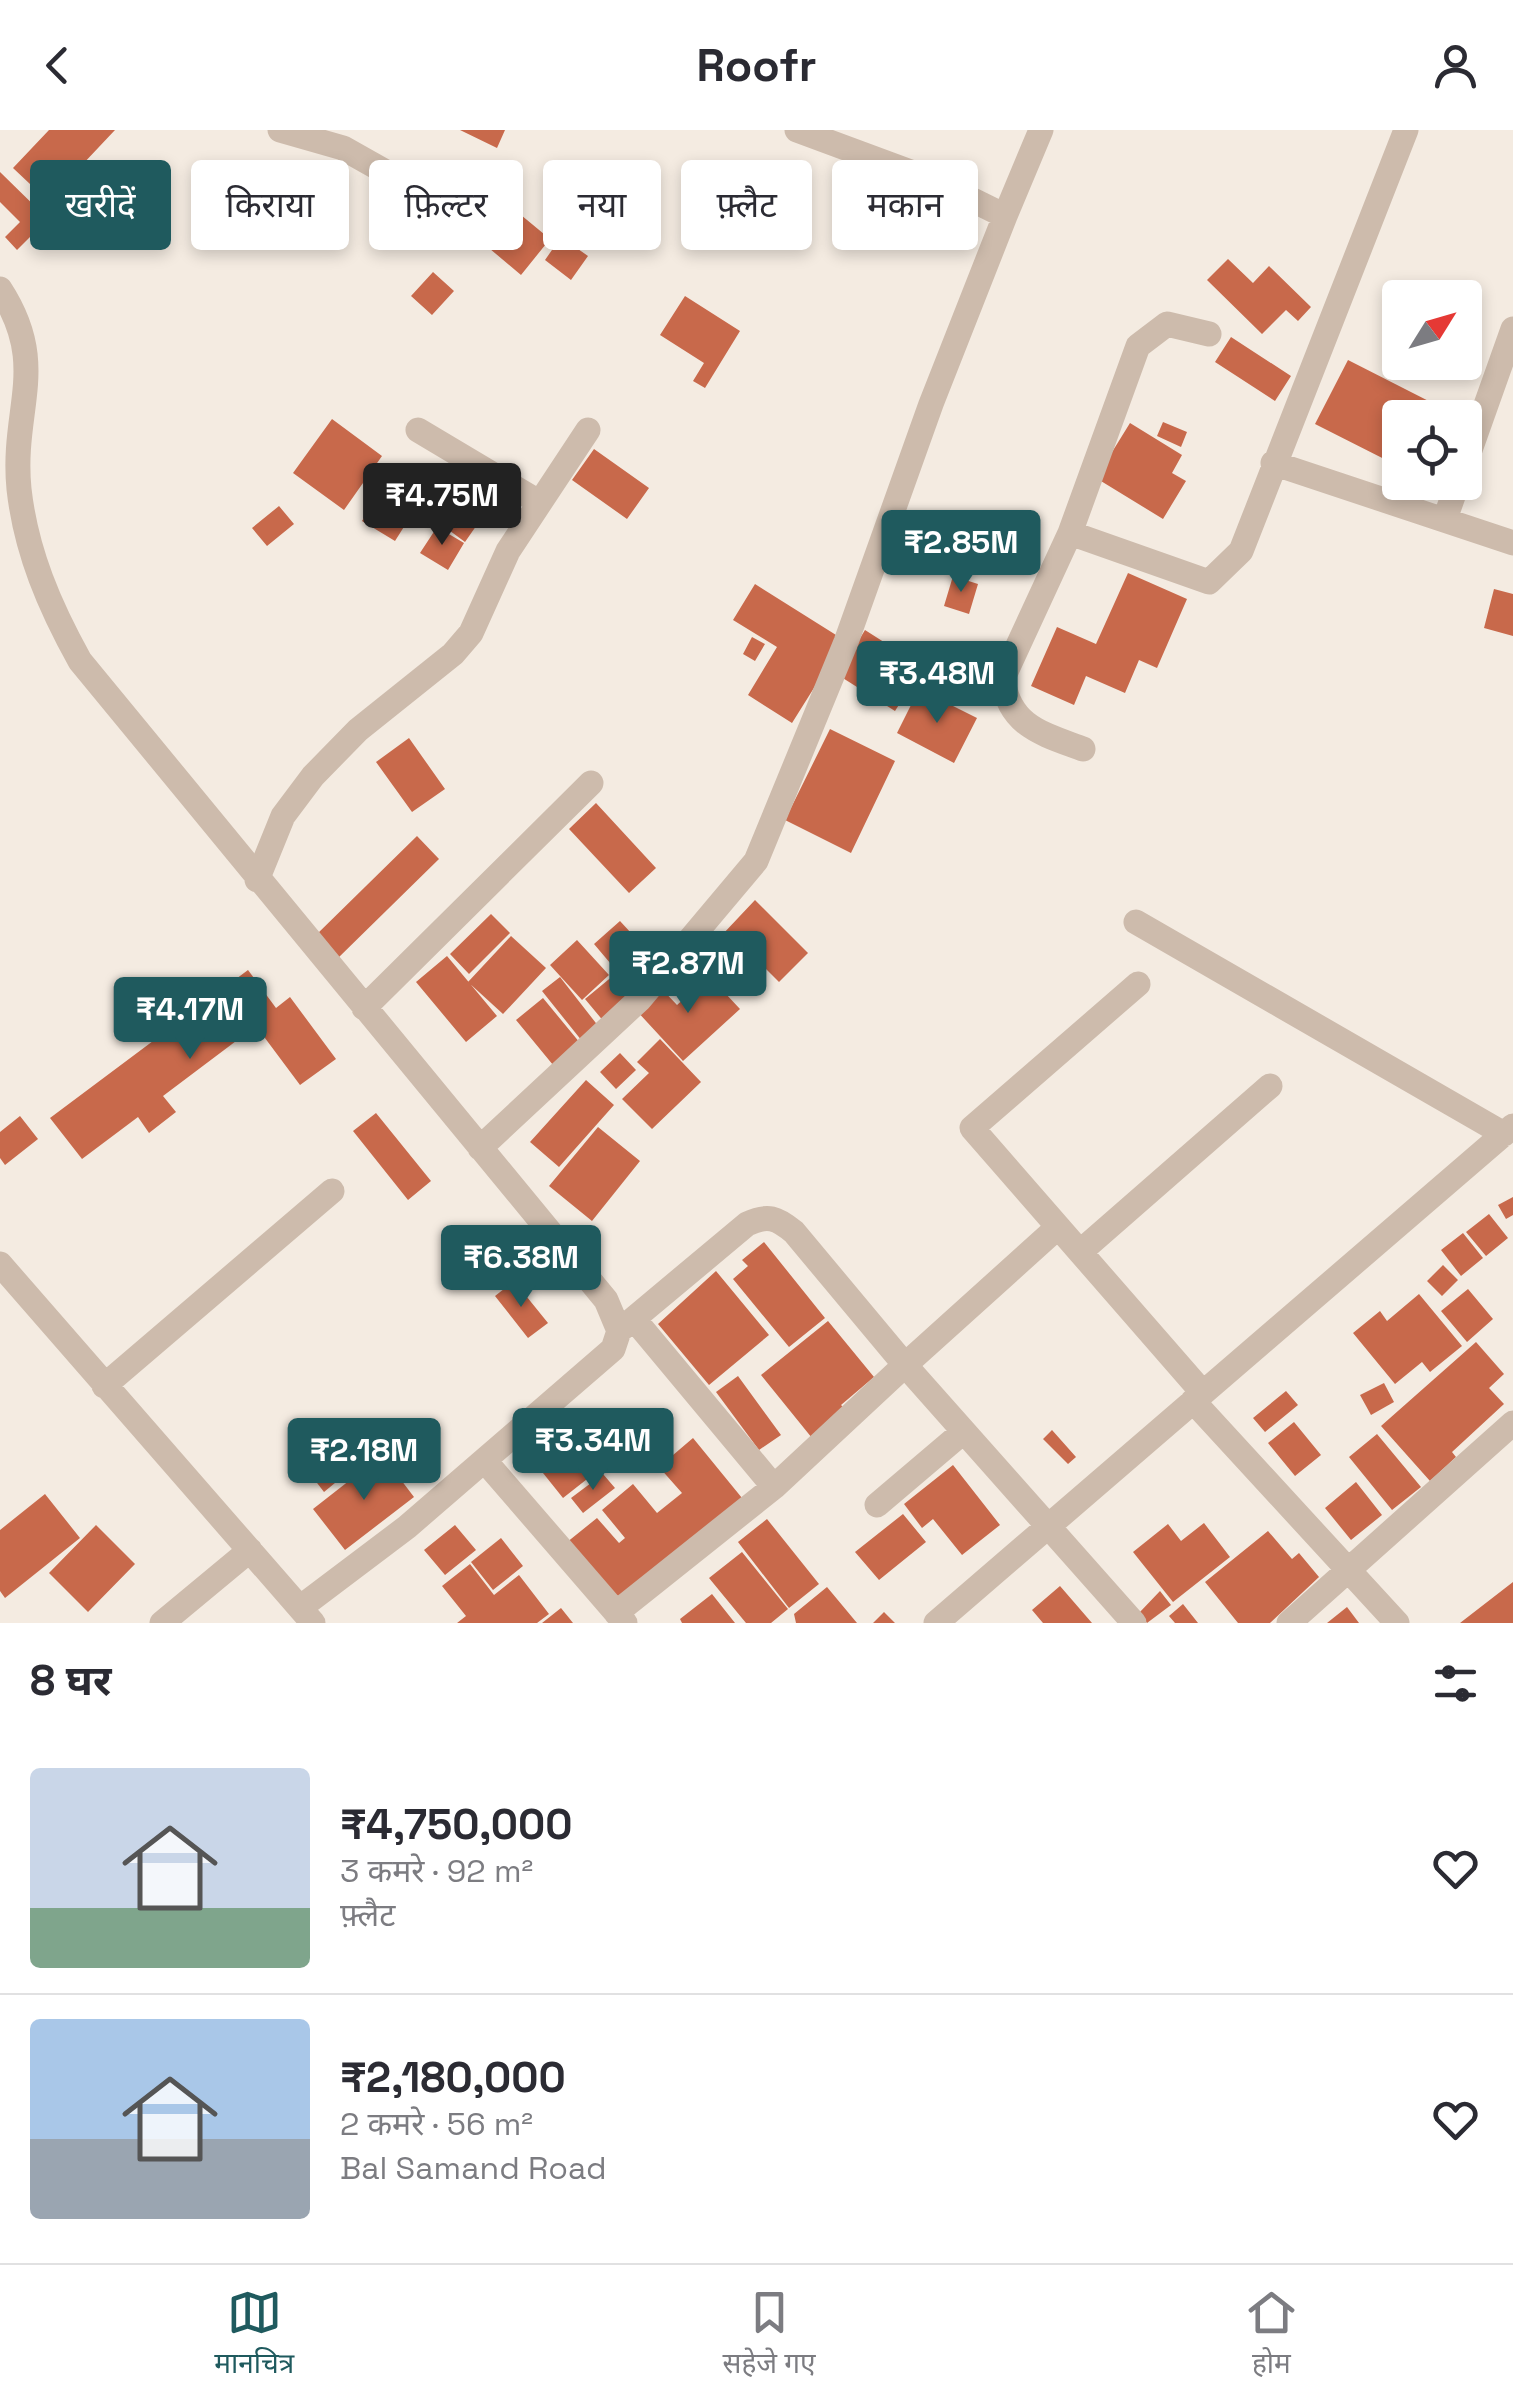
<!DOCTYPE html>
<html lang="hi">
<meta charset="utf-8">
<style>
body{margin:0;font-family:"Space Grotesk","Noto Sans Devanagari",sans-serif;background:#f7f7f7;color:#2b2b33;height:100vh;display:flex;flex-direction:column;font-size:38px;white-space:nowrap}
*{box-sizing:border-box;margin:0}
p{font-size:32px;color:#7c7c81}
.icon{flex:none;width:55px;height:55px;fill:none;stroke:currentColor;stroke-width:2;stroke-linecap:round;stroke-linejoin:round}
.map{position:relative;height:1493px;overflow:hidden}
.panel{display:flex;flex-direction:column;background:#fff;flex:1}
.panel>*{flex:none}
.banner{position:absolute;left:30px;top:30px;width:1000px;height:90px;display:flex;gap:20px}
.needle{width:65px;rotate:53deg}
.fabs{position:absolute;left:1382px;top:150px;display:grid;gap:20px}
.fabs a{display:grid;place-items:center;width:100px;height:100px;border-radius:10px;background:#fff;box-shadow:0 5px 15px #0003;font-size:50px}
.price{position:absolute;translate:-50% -85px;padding:0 22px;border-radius:10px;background:#1f5a5e;color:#fff;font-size:32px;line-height:65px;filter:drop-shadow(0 2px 5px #0008)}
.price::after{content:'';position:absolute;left:50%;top:60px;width:30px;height:22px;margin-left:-15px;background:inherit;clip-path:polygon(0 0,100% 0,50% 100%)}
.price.current{background:#222;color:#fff}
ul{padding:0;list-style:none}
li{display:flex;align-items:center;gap:30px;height:250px;padding:0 30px}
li+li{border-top:2px solid #e1e1e2}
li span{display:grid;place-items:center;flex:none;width:280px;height:200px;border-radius:10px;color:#555}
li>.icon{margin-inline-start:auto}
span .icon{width:120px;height:120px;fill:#fffc;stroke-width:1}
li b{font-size:42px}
h2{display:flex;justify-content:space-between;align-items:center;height:120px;padding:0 30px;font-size:42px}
.chip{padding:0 35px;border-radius:10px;background:#fff;box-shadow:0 5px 15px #0003;font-size:35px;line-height:90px}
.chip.current{background:#1f5a5e;color:#fff}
header{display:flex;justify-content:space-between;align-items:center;height:130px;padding:0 30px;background:#fff;font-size:45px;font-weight:600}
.menu{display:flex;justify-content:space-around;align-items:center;height:140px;border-top:2px solid #e1e1e2;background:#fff;font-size:28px;color:#7c7c81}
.menu a{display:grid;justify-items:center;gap:5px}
.menu .current{color:#1f5a5e}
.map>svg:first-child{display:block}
.building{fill:#c8694b}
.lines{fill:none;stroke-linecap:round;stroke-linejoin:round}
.minor{stroke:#cdbbac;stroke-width:25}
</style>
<header><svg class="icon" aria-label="back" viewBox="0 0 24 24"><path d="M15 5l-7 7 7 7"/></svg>Roofr<svg class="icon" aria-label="person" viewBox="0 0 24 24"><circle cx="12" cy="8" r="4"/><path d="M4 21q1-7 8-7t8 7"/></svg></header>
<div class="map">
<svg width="1513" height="1493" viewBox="0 0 1513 1493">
<rect width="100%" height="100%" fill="#f4ebe1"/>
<!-- building -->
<path class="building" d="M49 0H115L48 71 13 38Z
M460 0H505L497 18Z
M457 31 484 58 437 104 410 77Z
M0 42 48 89 17 120 5 107 20 92 0 72Z
M487 57 550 109 521 145 458 92Z
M561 107 588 126 571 150 545 130Z
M1228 129 1253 153 1269 136 1311 177 1298 191 1286 180 1262 204 1207 150Z
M433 142 454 161 432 185 411 166Z
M685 166 740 201 705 258 693 251 704 233 660 205Z
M1231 207 1291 246 1275 271 1215 232Z
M1348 230 1462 288H1400V337L1315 294Z
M332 289 382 326 344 380 293 343Z
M1163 292 1187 302 1181 317 1157 306Z
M1130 293 1182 325 1172 343 1186 351 1163 389 1096 348Z
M594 319 649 358 627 389 572 350Z
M398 334 431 354 395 411 362 391Z
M454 369 481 389 465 412 438 392Z
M279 376 294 394 267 416 252 398Z
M437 397 464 413 448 440 420 423Z
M1128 443 1187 469 1157 538 1139 530 1125 563 1086 546 1074 575 1031 556 1057 497 1096 514Z
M953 446 978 454 969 484 944 476Z
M755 454 844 510 792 593 748 565 777 517 733 490Z
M1494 459 1513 464V506L1484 498Z
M865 500 923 537 895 581 838 545Z
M752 507 765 514 755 531 743 524Z
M919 559 977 588 954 633 897 603Z
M830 599 895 631 851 723 785 690Z
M409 608 445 659 412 682 376 632Z
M596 673 656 738 629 763 569 699Z
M417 706 439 729 336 830 314 807Z
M755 770 808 823 779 852 746 819 741 824 722 805Z
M491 784 510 803 469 844 450 824Z
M620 791 643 816 616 840 594 814Z
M511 806 546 838 503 884 468 852Z
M577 810 609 845 582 870 550 835Z
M447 826 497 886 466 912 416 852Z
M248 840 276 878 290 867 336 929 300 955 256 896 163 966 176 982 149 1003 138 987 82 1029 50 988Z
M614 845 634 870 605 893 585 869Z
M709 846 740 879 683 931 635 879 659 856 677 875Z
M560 847 599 897 582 911 542 861Z
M543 868 585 919 558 941 516 890Z
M660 909 701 952 652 999 622 969 649 943 637 932Z
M620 923 636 940 616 959 600 942Z
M586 950 614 975 559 1037 530 1012Z
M376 983 431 1051 408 1070 353 1001Z
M20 986 38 1009 5 1035 0 1028V1002Z
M598 997 640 1031 592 1091 549 1056Z
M1513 1067V1085L1506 1089 1498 1075Z
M1489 1084 1508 1108 1486 1126 1466 1102Z
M1463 1103 1483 1128 1461 1146 1441 1120Z
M764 1112 825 1188 789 1217 733 1149 748 1136 742 1130Z
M1443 1135 1458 1150 1442 1166 1427 1151Z
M716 1141 769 1205 709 1255 658 1194Z
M514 1151 548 1193 528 1208 495 1166Z
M1468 1159 1493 1189 1467 1212 1441 1181Z
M1419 1164 1462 1216 1430 1242 1422 1232 1395 1254 1353 1203 1380 1181 1387 1191Z
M828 1191 874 1247 841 1275 847 1281 812 1308 761 1245Z
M1476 1212 1504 1244 1489 1258 1504 1274 1452 1322 1456 1327 1430 1351 1381 1296Z
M738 1246 781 1305 759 1320 716 1262Z
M1384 1253 1394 1272 1371 1285 1360 1265Z
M1286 1261 1298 1275 1265 1302 1253 1288Z
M1294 1292 1321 1325 1295 1346 1268 1313Z
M1052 1300 1076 1327 1068 1334 1043 1309Z
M564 1302 596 1342 563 1368 531 1328Z
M1377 1304 1421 1357 1392 1380 1349 1327Z
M693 1308 742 1368 616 1473 566 1413 597 1388 619 1413 625 1408 602 1380 633 1354 657 1383 682 1363 659 1337Z
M382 1325 414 1367 345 1420 313 1379Z
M342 1326 352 1339 324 1362 314 1349Z
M953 1335 1000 1395 962 1425 933 1389 922 1398 904 1374Z
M603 1344 615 1358 583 1383 571 1368Z
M1356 1352 1382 1385 1351 1410 1325 1378Z
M45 1364 80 1408 5 1468 0 1461V1400Z
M903 1384 926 1412 879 1450 855 1422Z
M767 1389 819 1454 789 1478 738 1412Z
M1204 1393 1230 1427 1173 1472 1133 1422 1168 1394 1181 1411Z
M96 1395 135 1434 88 1482 49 1443Z
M455 1395 476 1420 445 1445 424 1420Z
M1268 1401 1292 1429 1299 1423 1319 1447 1270 1493H1238L1205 1452Z
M501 1408 523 1436 493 1460 471 1432Z
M742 1422 788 1479 771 1493H746L709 1448Z
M470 1434 494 1465 519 1445 549 1484 537 1493H457L466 1486 442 1456Z
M1513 1452V1493H1460Z
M1060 1456 1092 1493H1043L1032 1480Z
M827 1457 857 1493H796L794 1484Z
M1160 1461 1171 1475 1147 1493 1139 1483Z
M712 1464 735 1493H682L680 1489Z
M1183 1474 1198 1493H1175L1169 1486Z
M1347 1477 1359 1493H1327Z
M561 1478 573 1493H542Z
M884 1482 895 1493H873Z"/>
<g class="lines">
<!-- minor -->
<path class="minor" d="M280 0 343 18 398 49
M1005 86 1041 0
M0 159C50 236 11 278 19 359 26 422 50 477 80 531L606 1170 619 1201 613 1219 407 1397 301 1477
M418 300 537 371
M1273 333 1513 413
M1465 334 1513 199
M1445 389 1458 352
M1070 403 1209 452 1241 421 1406 0
M1083 619C1043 604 1008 596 1003 548L1070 403 1138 216 1167 194 1209 204
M257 750 283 686 313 646 358 600 453 524 471 503 508 421 588 300
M1136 792 1504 1004
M1138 854 972 998 1203 1263
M364 878 591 653
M480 1018 640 869 756 731 846 512 931 274 1005 86 932 50 797 0
M1080 1122 1270 956
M0 1134 313 1493
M634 1189 774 1357
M619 1201 747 1094C768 1084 777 1088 794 1102L905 1235 1058 1097
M104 1256 332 1061
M1193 1271 1397 1493
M485 1331 625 1493
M877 1375 963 1302
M616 1483 774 1357 905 1235 1134 1493
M162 1493 250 1420
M936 1493 1513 996
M1289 1493 1513 1293"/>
</g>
</svg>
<div class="fabs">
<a><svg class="needle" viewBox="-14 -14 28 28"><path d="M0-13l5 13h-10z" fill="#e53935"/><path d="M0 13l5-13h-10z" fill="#7c7c81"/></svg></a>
<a><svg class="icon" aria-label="locate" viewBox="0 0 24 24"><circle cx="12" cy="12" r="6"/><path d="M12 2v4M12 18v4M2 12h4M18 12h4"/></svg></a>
</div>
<b class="price current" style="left:442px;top:418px">₹4.75M</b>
<b class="price" style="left:961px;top:465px">₹2.85M</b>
<b class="price" style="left:937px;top:596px">₹3.48M</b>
<b class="price" style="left:688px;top:886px">₹2.87M</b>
<b class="price" style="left:190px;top:932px">₹4.17M</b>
<b class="price" style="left:521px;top:1180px">₹6.38M</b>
<b class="price" style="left:593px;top:1363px">₹3.34M</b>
<b class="price" style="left:364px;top:1373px">₹2.18M</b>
<div class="banner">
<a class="chip current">खरीदें</a>
<a class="chip">किराया</a>
<a class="chip">फ़िल्टर</a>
<a class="chip">नया</a>
<a class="chip">फ़्लैट</a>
<a class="chip">मकान</a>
</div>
</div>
<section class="panel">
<h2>8 घर<svg class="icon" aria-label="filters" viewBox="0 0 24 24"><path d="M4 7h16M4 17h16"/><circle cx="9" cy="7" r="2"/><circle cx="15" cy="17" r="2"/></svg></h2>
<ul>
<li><span style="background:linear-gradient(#c9d6e8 70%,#7fa58c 0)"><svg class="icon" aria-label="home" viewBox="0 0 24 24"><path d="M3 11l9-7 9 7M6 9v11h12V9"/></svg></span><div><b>₹4,750,000</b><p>3 कमरे · 92 m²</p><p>फ़्लैट</p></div><svg class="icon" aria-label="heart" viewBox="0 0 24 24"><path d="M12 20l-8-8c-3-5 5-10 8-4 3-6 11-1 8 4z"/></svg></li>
<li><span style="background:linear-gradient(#a9c7e8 60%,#9aa5b1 0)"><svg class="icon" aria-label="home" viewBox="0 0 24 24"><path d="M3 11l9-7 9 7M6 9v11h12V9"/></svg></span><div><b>₹2,180,000</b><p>2 कमरे · 56 m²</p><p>Bal Samand Road</p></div><svg class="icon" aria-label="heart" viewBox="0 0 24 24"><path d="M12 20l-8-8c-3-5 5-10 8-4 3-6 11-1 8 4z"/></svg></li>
</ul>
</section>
<nav class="menu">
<a class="current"><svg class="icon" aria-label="map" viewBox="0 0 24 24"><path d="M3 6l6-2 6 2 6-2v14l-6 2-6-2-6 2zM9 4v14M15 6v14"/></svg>मानचित्र</a>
<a><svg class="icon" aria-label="saved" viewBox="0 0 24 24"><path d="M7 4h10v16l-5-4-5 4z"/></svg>सहेजे गए</a>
<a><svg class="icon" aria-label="home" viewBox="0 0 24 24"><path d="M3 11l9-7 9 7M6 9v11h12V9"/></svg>होम</a>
</nav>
